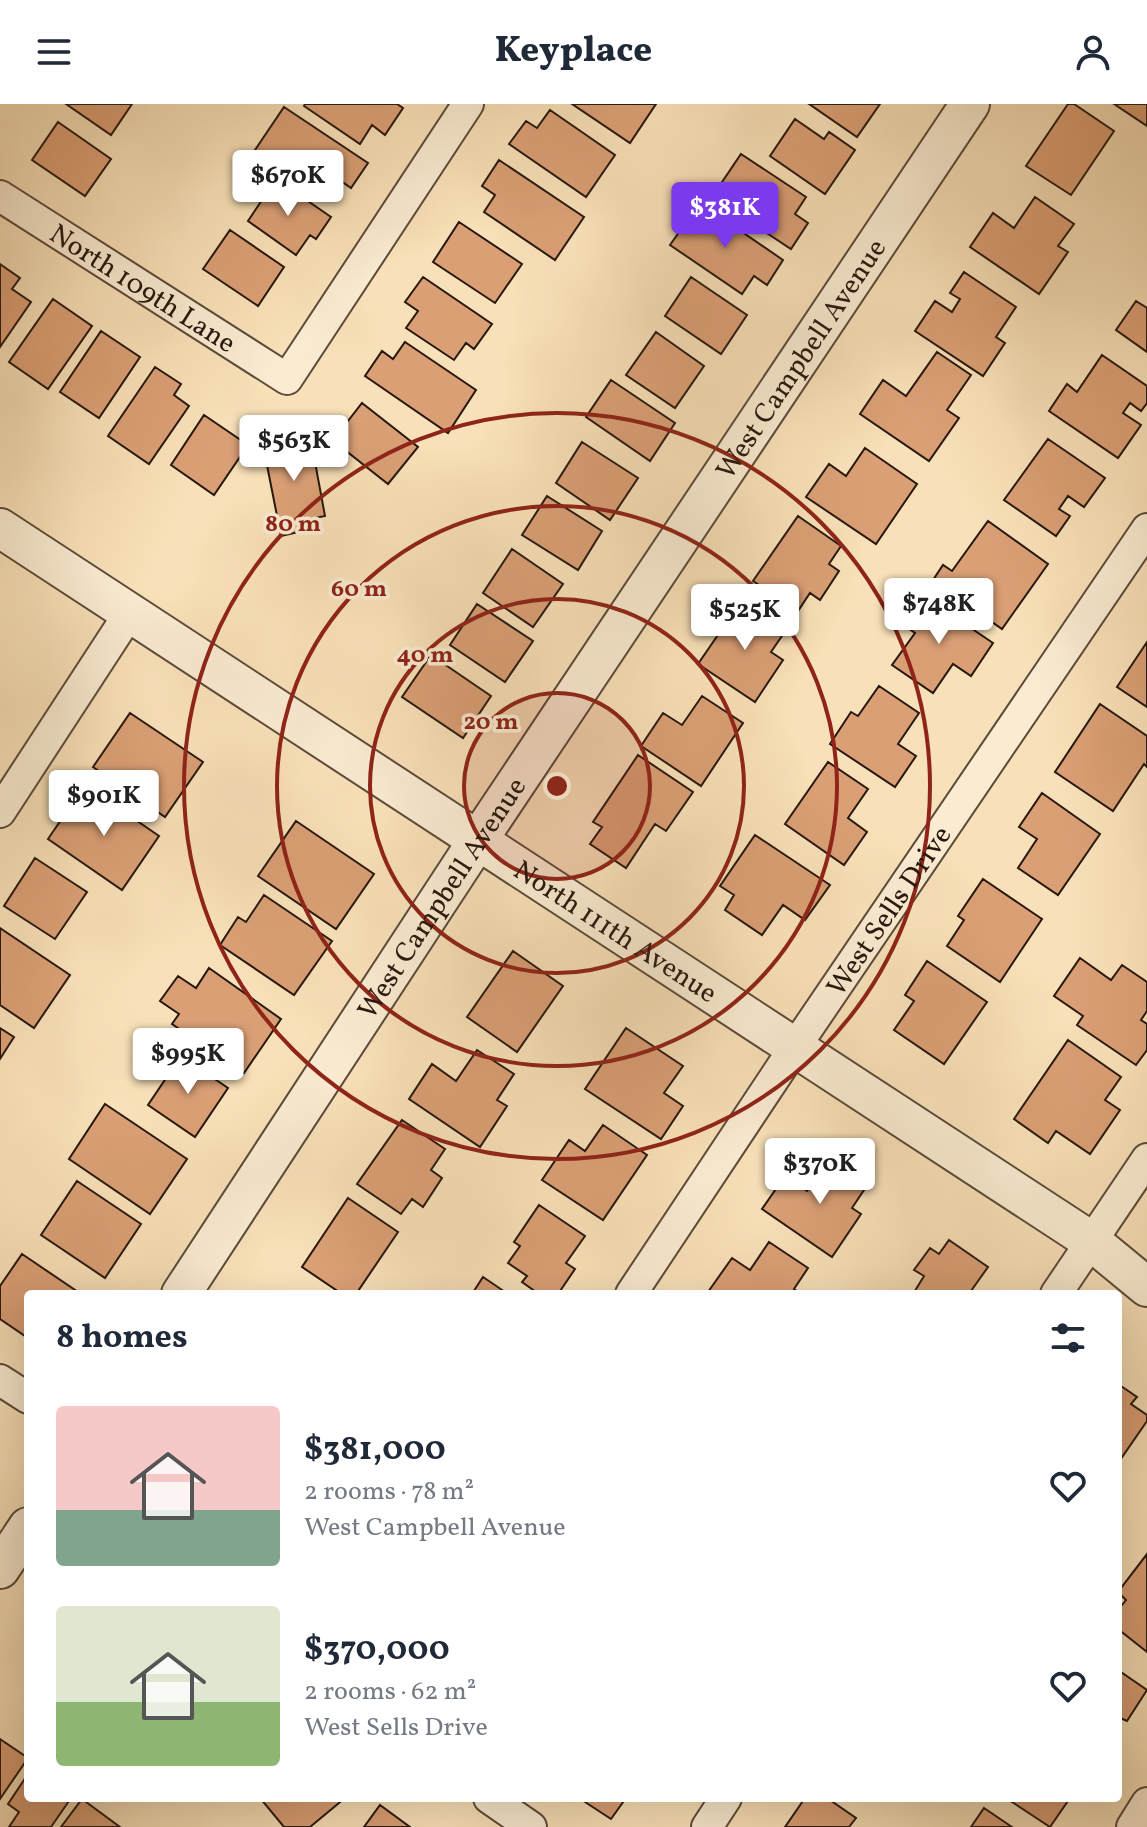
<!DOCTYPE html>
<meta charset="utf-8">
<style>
body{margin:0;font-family:Vollkorn,serif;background:#f2f2f3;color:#1f2937;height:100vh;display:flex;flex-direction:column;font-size:30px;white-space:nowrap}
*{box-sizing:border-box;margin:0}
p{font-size:26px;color:#747a83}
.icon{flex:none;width:44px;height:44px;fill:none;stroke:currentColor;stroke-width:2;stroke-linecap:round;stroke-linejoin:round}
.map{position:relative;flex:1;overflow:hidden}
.sheet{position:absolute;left:24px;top:1186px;width:1098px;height:512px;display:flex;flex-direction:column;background:#fff;border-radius:8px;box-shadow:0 8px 32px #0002}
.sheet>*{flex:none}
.price{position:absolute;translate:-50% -68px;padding:0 18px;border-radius:8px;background:#fff;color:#222;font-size:26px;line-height:52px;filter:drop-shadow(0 2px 4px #0008)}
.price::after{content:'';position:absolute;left:50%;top:48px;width:24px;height:18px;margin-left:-12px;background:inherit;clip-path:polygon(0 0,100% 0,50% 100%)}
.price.current{background:#7c3aed;color:#fff}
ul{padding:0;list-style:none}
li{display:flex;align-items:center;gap:24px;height:200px;padding:0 32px}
li span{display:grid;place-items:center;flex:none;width:224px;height:160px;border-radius:8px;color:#555}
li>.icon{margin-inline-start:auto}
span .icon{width:96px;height:96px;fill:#fffc;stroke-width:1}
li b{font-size:34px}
h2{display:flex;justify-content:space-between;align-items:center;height:96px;padding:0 32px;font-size:34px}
header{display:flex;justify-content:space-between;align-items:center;height:104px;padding:0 32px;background:#fff;font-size:36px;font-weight:800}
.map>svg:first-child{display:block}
.building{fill:#da9f75;stroke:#27180f;stroke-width:2}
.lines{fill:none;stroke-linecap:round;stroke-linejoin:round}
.minor-casing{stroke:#5b4a39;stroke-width:34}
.tertiary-casing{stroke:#5b4a39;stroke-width:42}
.minor{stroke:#faebd1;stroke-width:30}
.tertiary{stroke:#faebd1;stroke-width:38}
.ring{fill:none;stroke:#8f2418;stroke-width:4}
.labels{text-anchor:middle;stroke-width:7;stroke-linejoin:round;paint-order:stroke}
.street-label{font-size:28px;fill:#27180f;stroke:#faebd1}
.centre{fill:#8f2418;stroke:#faebd1;stroke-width:4}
.ring-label{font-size:24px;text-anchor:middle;font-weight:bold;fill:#8f2418;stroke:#faebd1;stroke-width:7;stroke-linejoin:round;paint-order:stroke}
</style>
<header><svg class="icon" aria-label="menu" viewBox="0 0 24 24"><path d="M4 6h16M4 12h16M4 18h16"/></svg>Keyplace<svg class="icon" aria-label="person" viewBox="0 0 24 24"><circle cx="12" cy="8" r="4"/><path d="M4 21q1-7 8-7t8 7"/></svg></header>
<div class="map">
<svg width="1147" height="1723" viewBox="0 0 1147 1723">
<rect width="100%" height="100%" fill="#f8e0b8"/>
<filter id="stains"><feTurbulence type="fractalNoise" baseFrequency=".0025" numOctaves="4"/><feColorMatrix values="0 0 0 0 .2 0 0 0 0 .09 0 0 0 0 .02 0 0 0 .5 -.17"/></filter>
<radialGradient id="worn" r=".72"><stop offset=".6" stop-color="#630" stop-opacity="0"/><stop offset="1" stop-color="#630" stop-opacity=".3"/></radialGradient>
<!-- building -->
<path class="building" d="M66 0H132L111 31Z
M305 0H397L403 4 385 31 372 21 360 40 304 2Z
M572 0H656L630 39Z
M809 0H880L857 33Z
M1068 0H1074L1114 27 1071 91 1026 62Z
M1114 0H1147V22Z
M284 3 368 59 351 84 338 75 325 94 255 46Z
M550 6 615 51 586 93 509 40 526 17 537 24Z
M795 15 824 35 829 28 855 46 825 90 770 52Z
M58 18 111 55 85 92 32 56Z
M741 50 806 93 795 110 808 119 791 145 712 93Z
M499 56 584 113 555 156 484 108 495 91 482 82Z
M276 75 331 113 316 135 310 131 296 151 248 117Z
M1035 93 1074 120 1058 142 1068 148 1039 190 970 143 993 109 1014 124Z
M700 99 783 156 767 181 754 172 742 190 670 141Z
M459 118 522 160 495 199 433 158Z
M230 126 284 163 258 202 203 165Z
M0 160 20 174 12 185 31 198 0 243Z
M964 168 1016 203 996 233 1005 239 983 272 915 227 935 197 952 208 960 195 950 189Z
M423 173 492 220 474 245 466 239 454 256 406 224 418 207 405 198Z
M691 173 747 211 721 250 665 212Z
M53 195 92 222 48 285 9 258Z
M1136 197 1147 204V248L1116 226Z
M101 227 140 253 99 314 60 288Z
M656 228 704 262 675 304 626 271Z
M405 238 476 286 448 329 365 272 382 247 393 255Z
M937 248 971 271 947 306 959 314 929 357 860 310 883 276 906 292Z
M1102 251 1147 282V299L1141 307 1130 299 1123 309 1141 321 1118 354 1049 307 1067 280 1077 288Z
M155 263 181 280 174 291 189 302 149 360 108 332Z
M611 276 675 319 650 357 586 313Z
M362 299 418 343 388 380 326 331 341 312 348 317Z
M204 311 248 341 214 391 171 361Z
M310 331 325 412 305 416 307 426 281 432 263 341Z
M1048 335 1105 374 1084 403 1068 392 1059 405 1070 412 1056 432 1004 396Z
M582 338 638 374 610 416 556 379Z
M865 344 917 380 876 440 806 393 829 360 846 372Z
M547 392 602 427 578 466 522 431Z
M798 412 841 442 829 460 839 467 820 496 810 489 798 507 753 477Z
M988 417 1048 460 1002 525 933 476 943 461 952 467Z
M512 445 563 480 533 523 483 489Z
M925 493 993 539 971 572 953 560 933 589 892 561 915 529 905 522Z
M742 496 786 526 771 548 783 556 755 598 698 560Z
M477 500 533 537 505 578 450 541Z
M1147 538V603L1117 583Z
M431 551 491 592 463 634 402 593Z
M879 582 919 609 898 640 916 652 895 683 830 640 851 608 858 612Z
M702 592 743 619 701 682 641 642 663 609 682 621Z
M1100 600 1147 632V663L1144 660 1113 707 1055 668Z
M130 609 203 658 165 713 93 663Z
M638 651 693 688 666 727 655 720 626 764 590 740 602 723 593 718Z
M828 658 868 685 848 714 867 728 844 761 785 720Z
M85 681 159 732 122 786 48 735Z
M1042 689 1100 730 1058 791 1018 764 1037 735 1019 723Z
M296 717 374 770 336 825 258 772Z
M755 731 830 781 805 816 783 801 762 831 725 806 734 791 720 782Z
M35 754 87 788 55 835 4 802Z
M983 775 1042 815 1000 878 947 842 964 816 958 812Z
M264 791 332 837 294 891 220 841 238 813 246 818Z
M0 824 70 871 34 924 0 901Z
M513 847 563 882 517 948 467 913Z
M1080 854 1111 876 1122 861 1147 878V907L1141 916 1147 920V946L1136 961 1077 921 1083 912 1054 892Z
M927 857 987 898 944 960 894 926 914 897 905 891Z
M209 864 281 915 244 969 172 920 179 910 160 897 178 872 196 884Z
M0 924 14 933 0 955Z
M626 924 683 962 664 989 683 1002 661 1035 585 985Z
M1068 936 1121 973 1105 996 1120 1006 1090 1050 1056 1027 1048 1039 1014 1015Z
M477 946 514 970 497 996 507 1002 480 1043 409 995 432 960 456 977Z
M181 952 228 984 195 1033 148 1001Z
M105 1000 187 1055 150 1110 69 1055Z
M402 1016 445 1045 431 1066 442 1074 423 1103 412 1095 401 1110 357 1080Z
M603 1021 647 1051 603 1116 542 1076 569 1036 585 1047Z
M831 1054 868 1080 852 1104 861 1110 832 1153 762 1105 785 1072 807 1087Z
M77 1077 141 1120 105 1174 41 1131Z
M348 1094 398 1128 356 1190H342L302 1163Z
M539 1101 585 1132 566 1159 575 1165 558 1190H539L522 1178 527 1172 508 1159 520 1142 514 1138Z
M949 1136 988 1163 971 1187 975 1190H913L924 1172 914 1166 930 1144 939 1150Z
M769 1138 808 1164 794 1185 801 1190 708 1188 732 1154 750 1166Z
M22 1150 81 1190H28V1234L0 1215V1182Z
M483 1173 508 1190H472Z
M1118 1280 1137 1293 1131 1300 1147 1311V1317L1118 1359Z
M1147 1450V1548L1118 1525V1506L1126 1496 1118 1488Z
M1118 1566 1147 1586 1127 1617 1118 1613Z
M0 1635 28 1654 0 1695Z
M28 1670V1694H71L51 1723H9L19 1708 8 1700Z
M260 1694H345L310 1723H284Z
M579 1694H626L611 1715Z
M805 1694H827L856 1714 849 1723H785Z
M1006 1694H1070L1050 1723Z
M82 1695 120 1723H61Z
M380 1701 410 1723H364Z
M984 1704 1012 1723H971Z"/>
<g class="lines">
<!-- minor casing -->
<g class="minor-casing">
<g id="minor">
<path id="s1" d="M0 92 287 275 468 0"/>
<path d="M0 708 129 510"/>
<path id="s2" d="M631 1190 795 943 1147 425"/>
<path d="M1056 1190 1147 1055"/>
<path d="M0 1276 28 1294"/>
<path d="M489 1694 531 1723"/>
<path d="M707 1723 726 1694"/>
<path d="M1132 1723 1147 1699"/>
</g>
</g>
<!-- tertiary casing -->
<g class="tertiary-casing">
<g id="tertiary">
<path id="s3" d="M0 424 1091 1137 1147 1183"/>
<path id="s4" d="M181 1190 478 736 970 0"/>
<path d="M0 1465 28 1423"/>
</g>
</g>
<!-- minor -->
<use href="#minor" class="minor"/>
<!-- tertiary -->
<use href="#tertiary" class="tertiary"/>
</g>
<!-- distance rings -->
<circle cx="557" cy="682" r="93" fill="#8f2418" fill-opacity=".12"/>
<g class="ring">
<circle cx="557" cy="682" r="93"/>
<circle cx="557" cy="682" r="187"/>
<circle cx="557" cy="682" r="280"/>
<circle cx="557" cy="682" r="373"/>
</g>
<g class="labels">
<!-- street labels -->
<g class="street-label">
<text dy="10" stroke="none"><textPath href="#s1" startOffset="170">North 109th Lane</textPath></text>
<text dy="10" stroke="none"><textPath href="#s4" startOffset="1122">West Campbell Avenue</textPath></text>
<text dy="10" stroke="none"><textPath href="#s4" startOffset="474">West Campbell Avenue</textPath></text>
<text dy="10" stroke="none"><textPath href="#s2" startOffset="462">West Sells Drive</textPath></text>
<text dy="10" stroke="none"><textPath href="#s3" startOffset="736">North 111th Avenue</textPath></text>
</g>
</g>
<circle cx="557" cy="682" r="12" class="centre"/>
<g class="ring-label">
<text x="293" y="427">80 m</text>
<text x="359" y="492">60 m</text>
<text x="425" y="558">40 m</text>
<text x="491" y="625">20 m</text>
</g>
<rect width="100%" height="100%" filter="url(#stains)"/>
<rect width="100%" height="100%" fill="url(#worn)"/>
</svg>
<b class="price" style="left:288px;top:114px">$670K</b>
<b class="price current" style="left:725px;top:146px">$381K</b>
<b class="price" style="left:294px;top:379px">$563K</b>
<b class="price" style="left:939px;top:542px">$748K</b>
<b class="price" style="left:745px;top:548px">$525K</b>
<b class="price" style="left:104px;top:734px">$901K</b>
<b class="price" style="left:188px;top:992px">$995K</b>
<b class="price" style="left:820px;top:1102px">$370K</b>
<section class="sheet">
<h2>8 homes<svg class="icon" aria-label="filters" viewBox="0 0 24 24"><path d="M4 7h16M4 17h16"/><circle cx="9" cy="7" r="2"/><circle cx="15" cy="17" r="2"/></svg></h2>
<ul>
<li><span style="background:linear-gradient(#f6c9c9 65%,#7fa58c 0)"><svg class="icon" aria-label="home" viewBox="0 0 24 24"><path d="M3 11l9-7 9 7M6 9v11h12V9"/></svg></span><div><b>$381,000</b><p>2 rooms · 78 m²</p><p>West Campbell Avenue</p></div><svg class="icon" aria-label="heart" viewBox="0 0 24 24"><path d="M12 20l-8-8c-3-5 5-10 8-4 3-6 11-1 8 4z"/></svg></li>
<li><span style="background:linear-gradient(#dfe7d0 60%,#8fb573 0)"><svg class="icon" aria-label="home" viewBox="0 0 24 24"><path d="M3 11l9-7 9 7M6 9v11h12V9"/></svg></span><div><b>$370,000</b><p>2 rooms · 62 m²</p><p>West Sells Drive</p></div><svg class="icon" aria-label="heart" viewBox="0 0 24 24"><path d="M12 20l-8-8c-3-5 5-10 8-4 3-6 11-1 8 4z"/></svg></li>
</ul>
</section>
</div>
